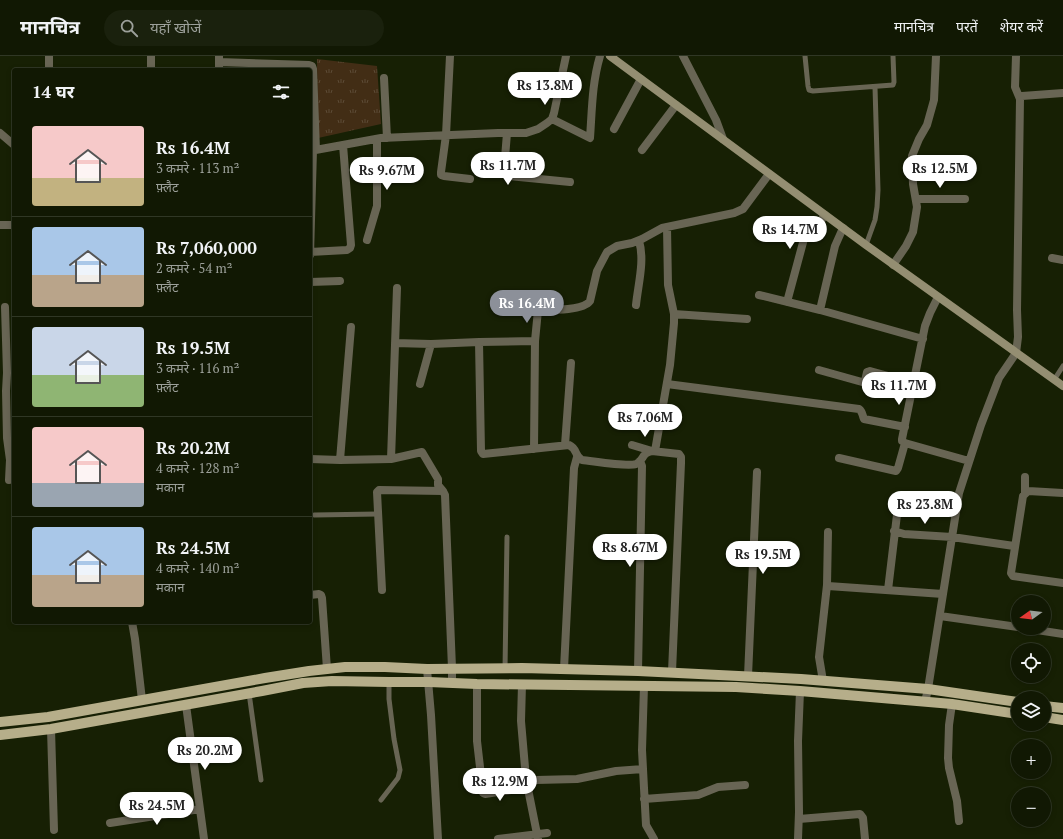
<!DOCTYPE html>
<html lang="hi">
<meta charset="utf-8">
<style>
body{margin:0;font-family:"PT Serif","Noto Sans Devanagari",serif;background:#1a210d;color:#f1f3f6;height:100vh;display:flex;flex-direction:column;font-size:15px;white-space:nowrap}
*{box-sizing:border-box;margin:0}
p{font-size:13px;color:#9ca09a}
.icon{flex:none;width:22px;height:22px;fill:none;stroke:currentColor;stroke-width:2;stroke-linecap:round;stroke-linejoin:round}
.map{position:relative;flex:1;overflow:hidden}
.sheet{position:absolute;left:12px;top:12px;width:300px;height:556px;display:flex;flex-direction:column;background:#111803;border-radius:4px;box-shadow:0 2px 6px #0003,0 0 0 1px #303725}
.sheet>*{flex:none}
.needle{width:26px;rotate:255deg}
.controls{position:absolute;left:1011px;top:539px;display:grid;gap:8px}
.controls a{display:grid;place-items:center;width:40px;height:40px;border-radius:50%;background:#111803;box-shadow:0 2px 6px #0003,0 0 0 1px #303725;font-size:20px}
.price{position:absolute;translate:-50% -34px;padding:0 9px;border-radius:14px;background:#fff;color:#222;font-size:13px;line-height:26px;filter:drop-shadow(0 1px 2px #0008)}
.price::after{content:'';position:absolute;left:50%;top:24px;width:12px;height:9px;margin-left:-6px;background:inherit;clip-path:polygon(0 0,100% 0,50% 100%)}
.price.active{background:#8c9099;color:#fff}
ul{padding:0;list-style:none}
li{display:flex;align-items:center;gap:12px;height:100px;padding:0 20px}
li+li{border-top:1px solid #303725}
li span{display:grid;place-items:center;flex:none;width:112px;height:80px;border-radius:4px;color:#555}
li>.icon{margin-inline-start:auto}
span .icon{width:48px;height:48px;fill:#fffc;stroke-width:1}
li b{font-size:17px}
h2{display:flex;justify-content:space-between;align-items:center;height:48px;padding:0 20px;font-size:17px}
header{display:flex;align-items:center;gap:24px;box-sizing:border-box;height:56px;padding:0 20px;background:#111803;border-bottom:1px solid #303725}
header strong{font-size:19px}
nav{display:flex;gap:22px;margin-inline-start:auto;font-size:14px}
.search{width:280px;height:36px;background:#1a210d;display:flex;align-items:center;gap:10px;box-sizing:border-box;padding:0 14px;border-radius:22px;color:#9ca09a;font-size:15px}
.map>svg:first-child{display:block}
.park{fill:url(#park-tufts)}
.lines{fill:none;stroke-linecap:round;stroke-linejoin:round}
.lane{stroke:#686554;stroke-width:5}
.street{stroke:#686554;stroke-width:8}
.secondary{stroke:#948e72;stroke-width:8}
.primary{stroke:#b6ae8a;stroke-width:10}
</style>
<header>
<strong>मानचित्र</strong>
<div class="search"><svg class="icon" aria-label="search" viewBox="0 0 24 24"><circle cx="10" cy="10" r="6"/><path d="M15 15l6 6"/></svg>यहाँ खोजें</div>
<nav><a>मानचित्र</a><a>परतें</a><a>शेयर करें</a></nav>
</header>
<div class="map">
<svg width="1063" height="783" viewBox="0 0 1063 783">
<defs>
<pattern id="park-tufts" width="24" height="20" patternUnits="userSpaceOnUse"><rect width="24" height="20" fill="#422d15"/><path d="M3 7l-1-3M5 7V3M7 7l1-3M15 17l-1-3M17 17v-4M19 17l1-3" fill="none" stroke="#5c4b36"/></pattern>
</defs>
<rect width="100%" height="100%" fill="#172004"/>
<!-- park -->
<path class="park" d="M317 3 377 10 381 68 318 82Z"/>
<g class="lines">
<!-- lane -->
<path class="lane" d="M805 0 808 30 809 34 813 35 893 29 894 26 893 0
M866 189 875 164 877 151 878 134 875 31
M1054 324 1063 310
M314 459 378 458
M505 613 507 481
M249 637 261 724
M381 744 398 722 400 714 394 683 389 643V626"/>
<!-- street -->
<path class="street" d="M49 0V14
M151 0V14
M219 0V14
M450 0 446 79 441 116V119L444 120 470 123
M683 0 716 64 723 83
M1016 0 1015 31 1020 43
M219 6 309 9 312 10 313 13 316 94
M384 22 387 82
M552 63 590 82C592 54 592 27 600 0
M614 73 641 23
M0 77 14 89
M507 77 504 114 505 118 509 120 570 126
M642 94 676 49
M310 95 381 82 498 77H526L538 73 547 67 552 63 554 57 566 0
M916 143H965
M0 169H14
M367 184 377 150V83
M310 196 347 194 350 192 351 189 343 89
M310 199 313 94
M1052 202 1063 204
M893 209 906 190 913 176 917 151 913 128 912 100 919 83 927 69 934 44 936 0
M310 226 340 225
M759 239 820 254 923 283
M938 241 930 257 925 270 902 383V385L905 387 969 405
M787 246 805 179 820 166 825 159
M636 249C638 229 645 204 639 185
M5 251 7 317 6 335 7 382 10 404 9 424
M820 254 835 190 843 172
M674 258 747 263
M479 286 535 285
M395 287 431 288 420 328
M431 288 479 286 481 395 483 398 569 389C578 393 574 400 582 404 593 405 627 411 636 408 644 405 641 397 652 395L679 398 681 401V407L672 616
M819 314 862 326 865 325 867 316 870 315 914 327
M667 328 859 353C863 356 862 359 864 363L905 371
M565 389 571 307
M632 389 652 395
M534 393 535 285 538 254C550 254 583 255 590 245L597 215 607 196 617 190 632 187 642 183 662 172 734 157 743 153 769 118
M655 395 670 309 674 267V258L668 229 667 171
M839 402 896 415 898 412 905 387
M310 403 340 404 391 403 422 396 438 423V429L443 435
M391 403 397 232
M340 404 351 271
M1025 421V437
M1063 437 1028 435 1023 440 1011 517 1013 520 1063 527
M894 475 904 478 952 481 1014 490
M828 476 827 529 828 530 943 538
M382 534 377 436 379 434 443 435 445 439 452 612V627
M888 534 899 442
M310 539 319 538 321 539 322 542 327 613
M940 560 1018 571
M132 566 135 583 142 644
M1024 572 1063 578
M427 613 431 659 438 783
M564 613 574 412 577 401
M638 615 642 410 640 405
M748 620 757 416
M823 625 819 601 827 529
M477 628V685L483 737 485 738 518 733 524 729 526 723 521 665 522 628
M644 630 642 694 644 732 646 769 654 783
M925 646 928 633 959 437 981 369 999 322 1016 297 1018 281 1017 254 1020 43 1022 40 1063 37
M952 648 949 669 948 702 949 712 957 745 959 765
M186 649 204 783
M51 673 54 774
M644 743 698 739 718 731 745 729
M799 763 860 758 863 762 865 783
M110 767 200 753
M498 783 547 777
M538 783 526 723 536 724 577 723 616 715 643 713
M798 783 799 756 798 685 800 635"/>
<!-- secondary -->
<path class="secondary" d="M610 0 866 189 1063 330"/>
<!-- primary -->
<path class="primary" d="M1044 650 1063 652
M1044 661 1063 664
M0 666 48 661 265 622 309 615 345 611H385L427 613 522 612 638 615 801 623 928 633 1018 646
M0 679 51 673 262 635 303 627 332 625 389 626H429L477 628 736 631 800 635 952 648 1018 658"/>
</g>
</svg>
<div class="controls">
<a><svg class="needle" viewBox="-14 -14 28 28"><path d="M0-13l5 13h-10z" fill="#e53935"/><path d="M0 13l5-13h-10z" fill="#9ca09a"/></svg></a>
<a><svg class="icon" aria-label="locate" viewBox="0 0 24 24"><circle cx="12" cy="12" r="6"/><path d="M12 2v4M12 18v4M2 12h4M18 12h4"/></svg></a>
<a><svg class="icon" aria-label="layers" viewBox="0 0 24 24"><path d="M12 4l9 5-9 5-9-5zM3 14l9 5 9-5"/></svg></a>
<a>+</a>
<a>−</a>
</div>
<b class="price" style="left:545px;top:50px">Rs 13.8M</b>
<b class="price" style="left:508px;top:130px">Rs 11.7M</b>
<b class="price" style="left:940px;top:133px">Rs 12.5M</b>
<b class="price" style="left:387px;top:135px">Rs 9.67M</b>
<b class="price" style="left:790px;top:194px">Rs 14.7M</b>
<b class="price active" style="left:527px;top:268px">Rs 16.4M</b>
<b class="price" style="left:899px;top:350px">Rs 11.7M</b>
<b class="price" style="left:645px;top:382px">Rs 7.06M</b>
<b class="price" style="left:925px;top:469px">Rs 23.8M</b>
<b class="price" style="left:630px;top:512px">Rs 8.67M</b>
<b class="price" style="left:763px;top:519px">Rs 19.5M</b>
<b class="price" style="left:205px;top:715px">Rs 20.2M</b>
<b class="price" style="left:500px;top:746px">Rs 12.9M</b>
<b class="price" style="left:157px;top:770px">Rs 24.5M</b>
<section class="sheet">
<h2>14 घर<svg class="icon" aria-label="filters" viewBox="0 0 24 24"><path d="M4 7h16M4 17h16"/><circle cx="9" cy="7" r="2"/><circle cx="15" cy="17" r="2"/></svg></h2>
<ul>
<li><span style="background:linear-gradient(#f6c9c9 65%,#c2b280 0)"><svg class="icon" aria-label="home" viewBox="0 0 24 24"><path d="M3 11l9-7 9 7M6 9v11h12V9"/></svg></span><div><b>Rs 16.4M</b><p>3 कमरे · 113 m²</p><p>फ़्लैट</p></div></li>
<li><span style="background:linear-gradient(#a9c7e8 60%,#b9a48a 0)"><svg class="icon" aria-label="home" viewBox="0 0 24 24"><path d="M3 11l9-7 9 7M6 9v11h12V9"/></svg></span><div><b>Rs 7,060,000</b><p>2 कमरे · 54 m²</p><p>फ़्लैट</p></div></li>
<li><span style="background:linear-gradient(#c9d6e8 60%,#8fb573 0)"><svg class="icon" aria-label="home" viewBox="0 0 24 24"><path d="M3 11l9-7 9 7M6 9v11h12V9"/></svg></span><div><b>Rs 19.5M</b><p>3 कमरे · 116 m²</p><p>फ़्लैट</p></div></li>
<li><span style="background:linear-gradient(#f6c9c9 70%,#9aa5b1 0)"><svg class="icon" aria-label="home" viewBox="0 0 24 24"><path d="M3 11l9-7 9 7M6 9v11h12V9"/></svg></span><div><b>Rs 20.2M</b><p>4 कमरे · 128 m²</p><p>मकान</p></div></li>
<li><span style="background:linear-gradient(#a9c7e8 60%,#b9a48a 0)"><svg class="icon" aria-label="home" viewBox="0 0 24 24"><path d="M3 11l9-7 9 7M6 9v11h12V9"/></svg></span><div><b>Rs 24.5M</b><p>4 कमरे · 140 m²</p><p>मकान</p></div></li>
</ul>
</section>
</div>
